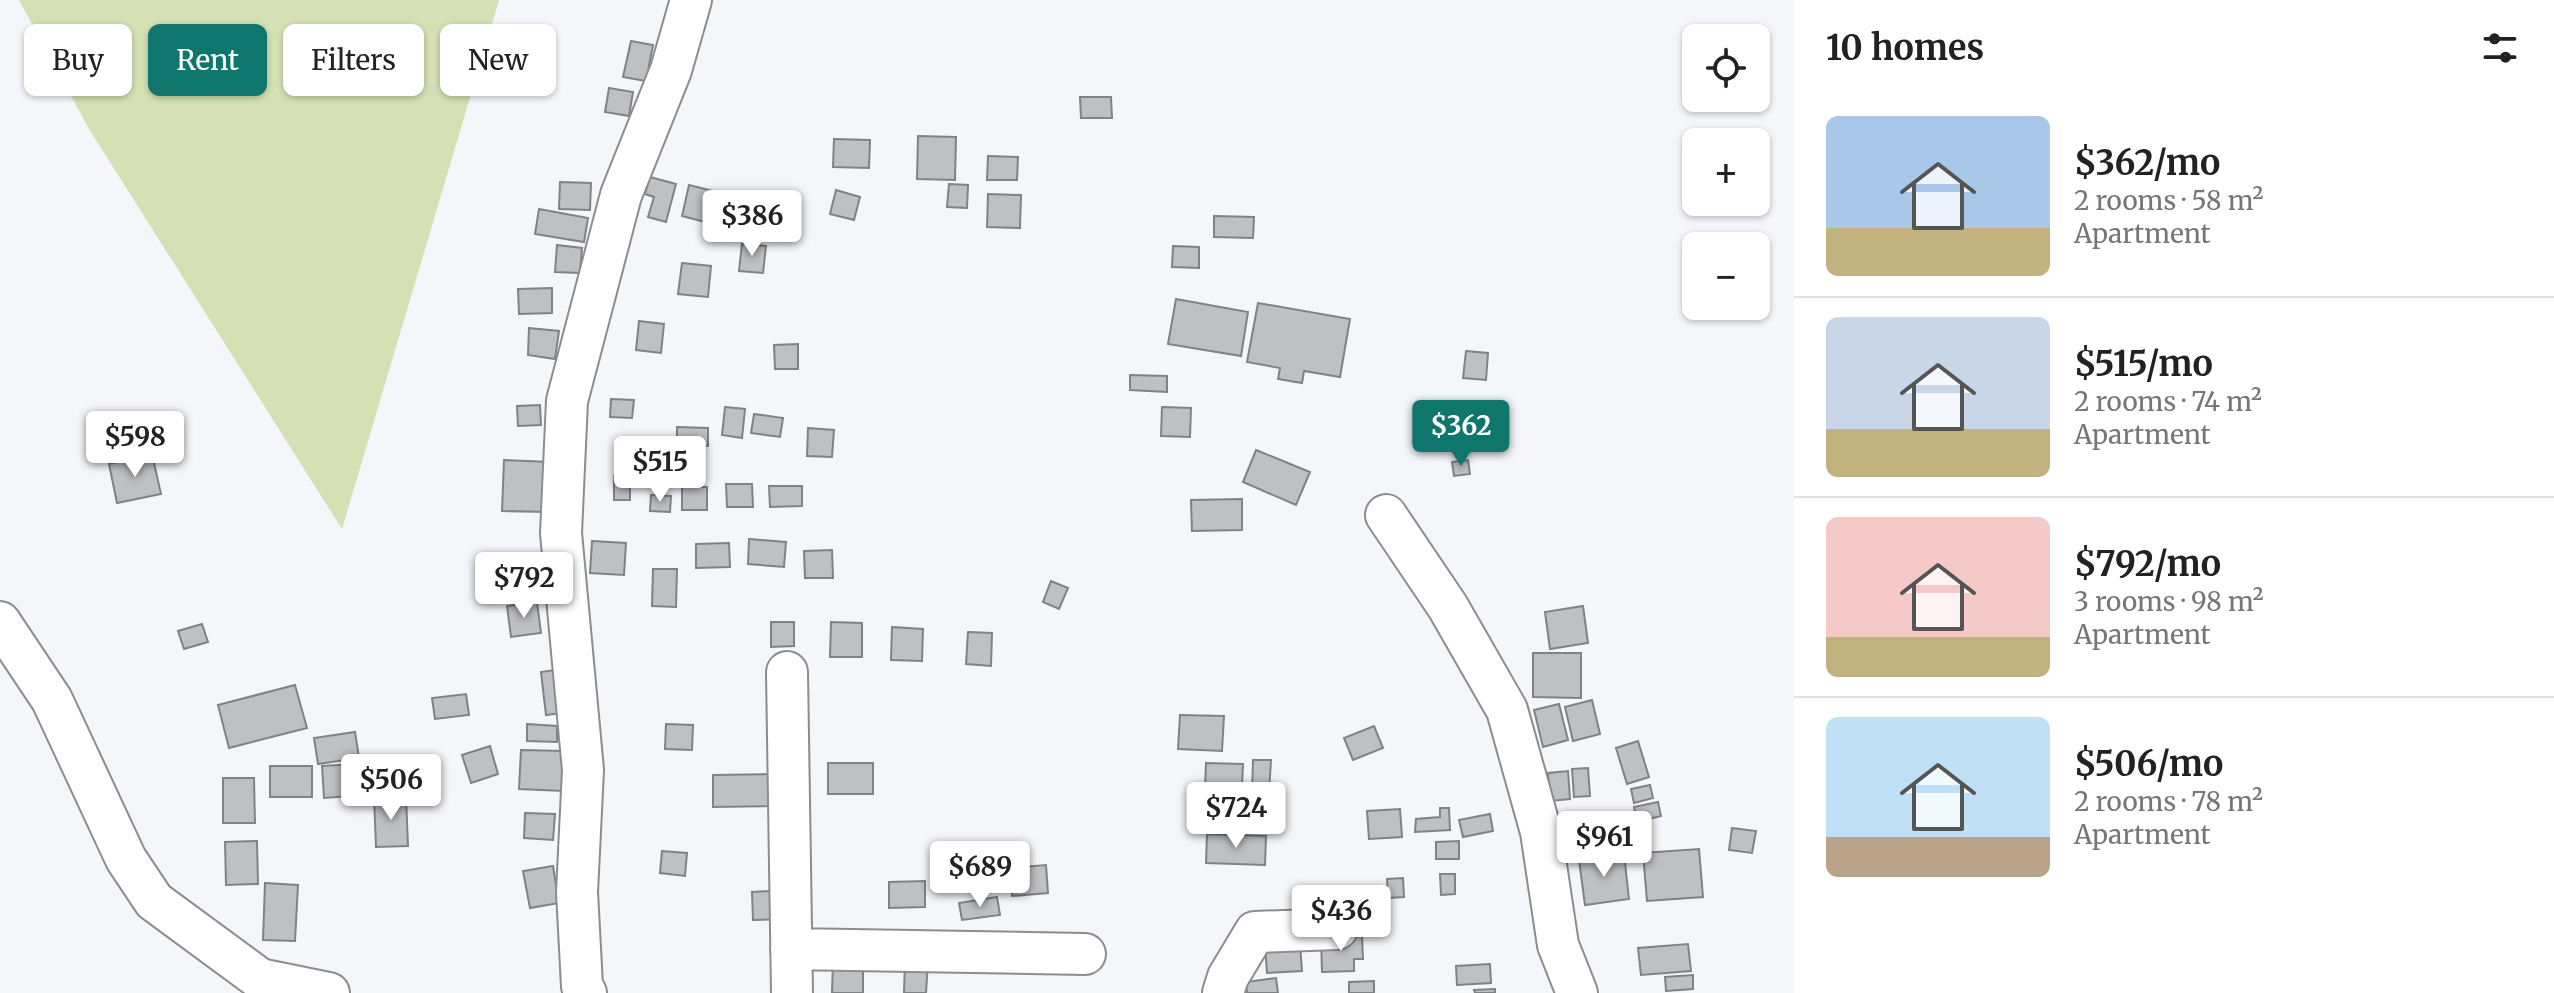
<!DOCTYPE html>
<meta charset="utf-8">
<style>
body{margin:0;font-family:Merriweather,serif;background:#f6f6f6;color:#222;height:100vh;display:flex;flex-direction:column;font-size:30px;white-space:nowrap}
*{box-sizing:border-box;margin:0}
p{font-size:26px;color:#767676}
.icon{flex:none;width:44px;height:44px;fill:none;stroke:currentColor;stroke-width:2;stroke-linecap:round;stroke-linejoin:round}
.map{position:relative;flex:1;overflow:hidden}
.side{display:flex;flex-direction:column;background:#fff;width:760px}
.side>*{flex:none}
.guide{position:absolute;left:24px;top:24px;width:760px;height:72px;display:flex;gap:16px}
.controls{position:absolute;left:1682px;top:24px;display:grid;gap:16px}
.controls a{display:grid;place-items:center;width:88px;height:88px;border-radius:12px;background:#fff;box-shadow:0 2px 6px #0004;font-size:40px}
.price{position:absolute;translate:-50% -68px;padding:0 18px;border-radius:8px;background:#fff;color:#222;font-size:26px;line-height:52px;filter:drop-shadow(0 2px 4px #0008)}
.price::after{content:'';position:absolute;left:50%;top:48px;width:24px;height:18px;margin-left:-12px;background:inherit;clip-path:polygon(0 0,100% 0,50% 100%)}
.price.selected{background:#0f766e;color:#fff}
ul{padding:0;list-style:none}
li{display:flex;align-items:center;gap:24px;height:200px;padding:0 32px}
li+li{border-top:2px solid #e0e0e0}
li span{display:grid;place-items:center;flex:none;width:224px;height:160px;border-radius:12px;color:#555}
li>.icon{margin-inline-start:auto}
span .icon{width:96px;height:96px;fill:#fffc;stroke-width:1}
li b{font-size:34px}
h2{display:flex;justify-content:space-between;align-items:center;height:96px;padding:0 32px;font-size:34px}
.pill{padding:0 28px;border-radius:12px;background:#fff;box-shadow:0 2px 6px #0004;font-size:28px;line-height:72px}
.pill.selected{background:#0f766e;color:#fff}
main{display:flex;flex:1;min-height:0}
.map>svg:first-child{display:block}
.green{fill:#d5e1b4}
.building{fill:#bec0c3;stroke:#808285;stroke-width:2}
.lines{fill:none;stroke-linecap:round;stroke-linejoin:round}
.minor-casing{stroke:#8b8d8f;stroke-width:44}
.minor{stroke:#fff;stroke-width:40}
</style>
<main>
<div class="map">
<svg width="1794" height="993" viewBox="0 0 1794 993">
<rect width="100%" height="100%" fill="#f4f6f9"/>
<!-- green -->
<path class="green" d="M19 0H499L342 529 89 129Z"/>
<!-- building -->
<path class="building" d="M631 41 653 45 646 81 623 77Z
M609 88 633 92 629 116 605 112Z
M1080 97H1111L1112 118H1081Z
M918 136 956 137 955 180 917 179Z
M834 139 870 140 869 168 833 167Z
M988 156 1018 157 1017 180H987Z
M650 177 676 184 666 222 648 217 654 197 645 194Z
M560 182 591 183 590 210 559 209Z
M949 184 968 185 967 208 947 207Z
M689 185 717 192 709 223 682 216Z
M836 190 860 197 854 220 830 214Z
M988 194 1021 195 1020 228 987 227Z
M731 197 748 202 744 220 726 215Z
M539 209 588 218 584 242 535 234Z
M756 213 783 216 781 241 753 239Z
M1214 216 1254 217 1253 238 1214 237Z
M742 244 766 246 763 273 739 271Z
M557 245 582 248 580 273 555 272Z
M1173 246 1199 247V268L1172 267Z
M682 263 711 266 708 297 678 294Z
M552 288V313L519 314 518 289Z
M1176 299 1248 312 1241 356 1168 344Z
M1258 303 1350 319 1340 377 1304 371 1302 383 1278 379 1280 368 1247 362Z
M639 321 664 324 661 353 636 350Z
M529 328 559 331 555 359 528 355Z
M798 344V369H775L774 345Z
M1466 351 1488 353 1486 380 1463 378Z
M1130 375 1167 376V392L1130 390Z
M611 399 634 400 632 418 610 417Z
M540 405 541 425 518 426 517 406Z
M725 407 745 409 742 438 722 435Z
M1162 407 1191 408 1190 437 1161 436Z
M754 414 783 418 780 437 751 433Z
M677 427 708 428V446L677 445Z
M808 428 834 430 832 457 807 456Z
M1256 450 1310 472 1296 505 1243 482Z
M152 454 161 494 117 503 109 464Z
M504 460 551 462 550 512 502 511Z
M1468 460 1470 474 1454 476 1452 462Z
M614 476H630V500H614Z
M726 484H752L753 507H727Z
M769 486H802V506L770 507Z
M682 487H707V510H682Z
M651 495 671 496 670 512 650 511Z
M1242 499V530L1192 531 1191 500Z
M749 539 786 542 784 567 748 564Z
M592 541 626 543 624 575 590 573Z
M729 543 730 567 696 568V544Z
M832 550 833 578H805L804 551Z
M537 564 542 594 512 598 507 568Z
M653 569H677L676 607 652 606Z
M1051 581 1068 588 1059 609 1043 602Z
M537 602 541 633 511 637 507 606Z
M1583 606 1588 643 1550 649 1545 612Z
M771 622H794V646L771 647Z
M831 622 862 623V657H830Z
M202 624 208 642 184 649 178 631Z
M892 627 923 629 922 661 891 660Z
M968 632 992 633 991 666 966 664Z
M1533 653H1581V698L1533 697Z
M570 668 576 711 546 715 541 672Z
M295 685 307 728 229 748 218 705Z
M466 694 469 715 435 719 432 698Z
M1592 700 1600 734 1573 741 1565 707Z
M1559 704 1568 740 1543 747 1534 710Z
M1180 715 1224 716 1222 751 1178 749Z
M527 724 557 726V742L527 741Z
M666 724 693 725 692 750 665 749Z
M1374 726 1383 748 1353 760 1344 738Z
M355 732 359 758 318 764 314 738Z
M1638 741 1649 777 1627 784 1616 748Z
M490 746 498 774 471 783 462 755Z
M521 750 565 751 564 791 519 789Z
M1253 760H1271L1269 793 1252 792Z
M374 763 376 794 324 798 322 766Z
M828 763H873V794H828Z
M1206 763 1243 764 1242 787 1205 786Z
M270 766H312V797H270Z
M1588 768 1590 796 1574 797 1572 769Z
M1568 771 1570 799 1550 801 1548 773Z
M774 774V806L713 807V775Z
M223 778H254L255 823H223Z
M1650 785 1653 798 1634 803 1631 789Z
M406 796 408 846 376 847 374 797Z
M1207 798 1263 800 1262 827 1206 825Z
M1658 802 1661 816 1637 822 1634 807Z
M1440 808H1449L1450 830 1415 832 1416 819 1440 817Z
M1400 809 1402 837 1369 839 1367 811Z
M525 813 555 814 553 840 524 838Z
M1490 814 1493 831 1463 837 1459 820Z
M1732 828 1756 831 1752 853 1729 850Z
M1207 834 1266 836 1265 865 1206 863Z
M257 841 258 884 226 885 225 842Z
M1459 841V859H1436V842Z
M1699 849 1703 897 1647 901 1643 853Z
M662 851 687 853 685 876 660 873Z
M1624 854 1629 899 1585 905 1579 860Z
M1046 865 1048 893 1012 896 1010 868Z
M553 866 559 903 530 908 523 871Z
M1440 874H1455V894L1441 895Z
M1403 878 1404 897 1388 898 1387 879Z
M925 881V907L889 908V882Z
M265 883 298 885 295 941 263 940Z
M787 890 788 919 753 920 752 892Z
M997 897 1000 915 962 920 959 903Z
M1362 936 1363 959H1354V971L1322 972 1321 937Z
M1300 944 1302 971 1267 973 1265 946Z
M1688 944 1691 971 1641 975 1638 948Z
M905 960 928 961 926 993H904Z
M833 961 863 962V993H832Z
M1490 964 1491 983 1457 985 1456 966Z
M1693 975V989L1666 991 1665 977Z
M1276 978 1278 993H1247L1246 982Z
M1374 981V993H1349V982Z
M1495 989V993H1475L1474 990Z"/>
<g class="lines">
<!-- minor casing -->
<g class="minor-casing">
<path id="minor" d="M1386 515 1448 607 1507 710 1541 832 1558 945 1577 993
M0 622 52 700 126 859 154 901 260 979 329 993
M787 672 792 993
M791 949 1085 954
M586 993 582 986 577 892 583 770 561 533 567 401 621 195 671 70 691 0
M1223 993 1228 977 1255 932 1337 929"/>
</g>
<!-- minor -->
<use href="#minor" class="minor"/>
</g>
</svg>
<div class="controls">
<a><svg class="icon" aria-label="locate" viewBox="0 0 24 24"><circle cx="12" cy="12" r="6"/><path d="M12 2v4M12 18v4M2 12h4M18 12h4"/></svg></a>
<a>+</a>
<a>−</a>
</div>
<b class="price" style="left:752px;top:258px">$386</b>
<b class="price selected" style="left:1461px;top:468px">$362</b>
<b class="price" style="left:135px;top:479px">$598</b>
<b class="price" style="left:660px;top:504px">$515</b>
<b class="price" style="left:524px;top:620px">$792</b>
<b class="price" style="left:391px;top:822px">$506</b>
<b class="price" style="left:1236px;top:850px">$724</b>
<b class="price" style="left:1604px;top:879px">$961</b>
<b class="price" style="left:980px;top:909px">$689</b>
<b class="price" style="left:1341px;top:953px">$436</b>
<div class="guide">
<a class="pill">Buy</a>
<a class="pill selected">Rent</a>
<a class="pill">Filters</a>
<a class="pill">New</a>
</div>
</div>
<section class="side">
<h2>10 homes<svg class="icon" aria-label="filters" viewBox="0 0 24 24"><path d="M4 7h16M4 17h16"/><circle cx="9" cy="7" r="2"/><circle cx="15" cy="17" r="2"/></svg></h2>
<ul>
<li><span style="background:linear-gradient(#a9c7e8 70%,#c2b280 0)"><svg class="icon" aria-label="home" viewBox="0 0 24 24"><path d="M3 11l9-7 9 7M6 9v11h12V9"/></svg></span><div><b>$362/mo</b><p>2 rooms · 58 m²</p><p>Apartment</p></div></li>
<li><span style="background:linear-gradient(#c9d6e8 70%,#c2b280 0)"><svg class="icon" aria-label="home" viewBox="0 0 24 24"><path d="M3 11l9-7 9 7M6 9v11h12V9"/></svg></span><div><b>$515/mo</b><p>2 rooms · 74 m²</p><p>Apartment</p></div></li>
<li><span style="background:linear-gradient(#f6c9c9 75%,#c2b280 0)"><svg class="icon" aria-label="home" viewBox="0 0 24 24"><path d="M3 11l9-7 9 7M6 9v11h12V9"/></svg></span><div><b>$792/mo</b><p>3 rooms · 98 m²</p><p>Apartment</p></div></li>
<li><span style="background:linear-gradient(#bfe0f5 75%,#b9a48a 0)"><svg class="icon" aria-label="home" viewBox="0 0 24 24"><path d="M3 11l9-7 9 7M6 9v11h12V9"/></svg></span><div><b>$506/mo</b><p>2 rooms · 78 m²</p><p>Apartment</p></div></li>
</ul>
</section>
</main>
